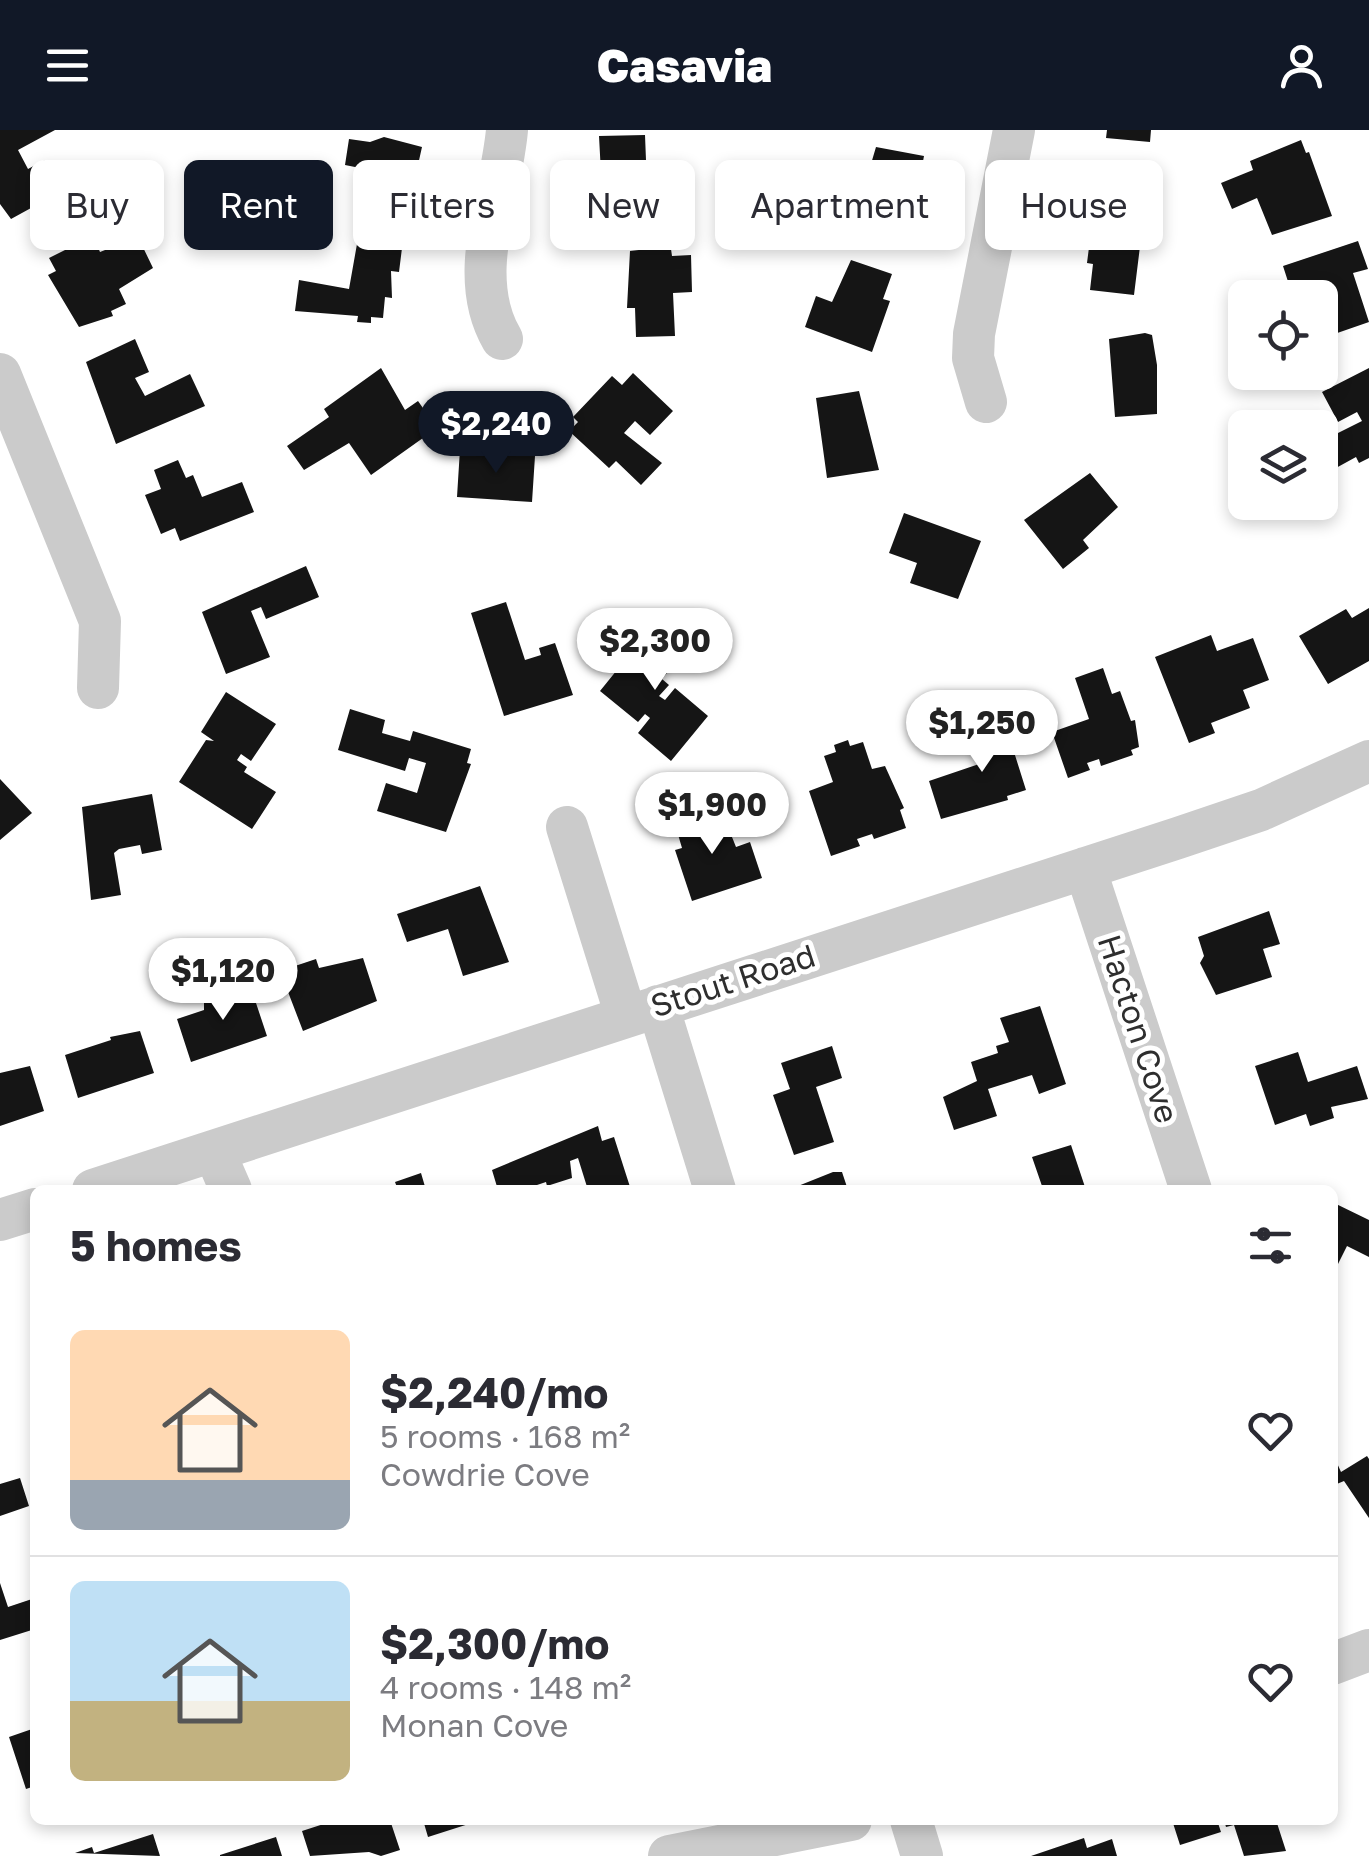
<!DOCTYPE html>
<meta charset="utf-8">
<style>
body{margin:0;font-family:"Golos Text",sans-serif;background:#f2f2f3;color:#2b2b33;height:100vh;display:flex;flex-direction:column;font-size:38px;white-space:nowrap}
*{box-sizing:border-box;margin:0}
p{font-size:32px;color:#7c7c81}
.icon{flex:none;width:55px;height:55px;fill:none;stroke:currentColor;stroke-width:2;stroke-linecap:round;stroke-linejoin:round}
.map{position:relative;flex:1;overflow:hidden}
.panel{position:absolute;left:30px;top:1055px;width:1308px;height:640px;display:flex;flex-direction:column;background:#fff;border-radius:15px;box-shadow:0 5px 15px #0003}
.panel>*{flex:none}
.hud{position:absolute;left:30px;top:30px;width:1310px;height:90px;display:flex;gap:20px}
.fabs{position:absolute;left:1228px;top:150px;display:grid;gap:20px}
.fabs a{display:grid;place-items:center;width:110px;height:110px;border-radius:15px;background:#fff;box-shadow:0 5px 15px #0003;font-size:50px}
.price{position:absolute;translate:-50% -85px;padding:0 22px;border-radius:35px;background:#fff;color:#222;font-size:32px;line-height:65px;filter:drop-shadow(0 2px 5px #0008)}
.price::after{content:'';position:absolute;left:50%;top:60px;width:30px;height:22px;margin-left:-15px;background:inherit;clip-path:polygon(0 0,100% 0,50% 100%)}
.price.on{background:#111827;color:#fff}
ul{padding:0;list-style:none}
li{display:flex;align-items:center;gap:30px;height:250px;padding:0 40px}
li+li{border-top:2px solid #e1e1e2}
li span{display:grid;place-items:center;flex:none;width:280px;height:200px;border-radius:15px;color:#555}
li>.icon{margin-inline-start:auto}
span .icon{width:120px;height:120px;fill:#fffc;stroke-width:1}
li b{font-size:42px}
h2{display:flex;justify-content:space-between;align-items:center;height:120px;padding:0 40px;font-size:42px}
.pill{padding:0 35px;border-radius:15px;background:#fff;box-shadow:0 5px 15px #0003;font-size:35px;line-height:90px}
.pill.on{background:#111827;color:#fff}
header{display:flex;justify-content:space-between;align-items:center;height:130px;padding:0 40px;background:#111827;color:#fff;font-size:45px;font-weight:800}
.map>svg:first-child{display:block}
.building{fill:#151515}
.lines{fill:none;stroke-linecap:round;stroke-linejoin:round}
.minor{stroke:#cbcbcb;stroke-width:42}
.labels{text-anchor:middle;stroke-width:10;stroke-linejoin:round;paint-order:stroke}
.street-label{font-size:32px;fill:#2e2e2e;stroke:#fff}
</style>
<header><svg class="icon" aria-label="menu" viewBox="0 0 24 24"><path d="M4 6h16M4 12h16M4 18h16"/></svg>Casavia<svg class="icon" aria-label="person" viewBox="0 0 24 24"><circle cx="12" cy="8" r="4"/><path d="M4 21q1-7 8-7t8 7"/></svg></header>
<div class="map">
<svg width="1369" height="1726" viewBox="0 0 1369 1726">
<rect width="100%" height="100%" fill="#fff"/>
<!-- building -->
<path class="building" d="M0 0H55L18 20 28 39 45 30 62 61 11 89 0 74Z
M1107 0H1151L1150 12 1106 8Z
M645 5 648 81H603L599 6Z
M384 7 422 17 405 93 357 85 365 39 345 35 349 9 370 12Z
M1301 10 1306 23 1309 22 1332 86 1272 105 1257 68 1232 79 1221 53 1253 40 1250 31Z
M876 17 924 26 914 79 907 78 902 104 861 96 866 72 860 71Z
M1094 78 1144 84 1134 165 1090 160 1093 134 1087 133Z
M93 106 100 122 138 107 153 138 119 159 126 174 111 181 113 186 79 197 48 145 56 141 49 128Z
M1358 111 1368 139 1353 143 1369 192 1320 209V168L1313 160 1293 167 1283 136Z
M357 114 402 118 399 142 391 141 392 168 385 167 383 188 371 187V193L357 192 358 186 295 181 299 150 349 159Z
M656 118 671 119 672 126 691 125 692 162 673 163 675 206 636 207 635 178H627L630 121Z
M851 130 892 144 883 169 890 171 872 222 805 197 816 166 832 172Z
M1145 203 1152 205 1157 235V284L1115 287 1109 209Z
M135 209 149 242 135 248 145 266 190 244 205 276 116 314 86 232Z
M381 238 405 280 418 271 437 298 371 345 349 313 304 340 287 316 329 287 324 279Z
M1369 238V328L1359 333 1356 327 1325 344 1320 312 1362 291 1357 282 1338 292 1322 262Z
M633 243 673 281 650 305 635 291 624 303 662 333 641 355 616 331 609 338 569 301 578 292 573 287 612 246 622 255Z
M859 261 879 340 827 348 816 268Z
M460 319 535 326 532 372 457 367Z
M178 330 186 348 193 345 202 367 242 352 254 382 180 411 175 398 161 404 145 365 161 359 154 340Z
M1090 343 1118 377 1083 410 1089 418 1063 439 1024 390Z
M904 383 981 411 958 469 910 453 917 433 889 423Z
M306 436 319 467 266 489 261 477 251 481 270 527 226 544 202 482Z
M506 472 525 530 541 525 539 518 555 513 573 565 504 586 471 483Z
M1369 478V531L1328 554 1299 506 1346 479 1352 488Z
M655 493 687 519 662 549 669 555 659 566 665 570 675 558 708 586 671 631 638 603 650 588 645 584 638 592 600 561Z
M1211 505 1217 521 1253 508 1269 550 1243 560 1250 578 1211 593 1215 603 1189 613 1155 527Z
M1103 538 1112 564 1120 561 1131 591 1135 590 1139 617 1131 620 1133 625 1101 636 1099 629 1087 633 1090 640 1068 648 1052 602 1089 589 1075 548Z
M226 562 276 594 251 631 241 624 237 630 247 637 244 642 276 662 252 699 179 652 206 610 214 611 201 602Z
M350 579 385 590 382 603 410 611 413 601 471 619 467 633 471 634 446 702 377 681 386 653 417 663 426 633 409 628 405 641 338 620Z
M1003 587 1026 660 1007 666 1008 670 941 689 929 651 985 632 973 597Z
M848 610 850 616 863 612 872 639 885 636 904 678 900 680 906 698 874 709 872 704 857 709 860 716 831 726 809 661 833 652 824 626 836 622 834 615Z
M0 649 32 683 0 710Z
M152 664 162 720 142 724 140 715 119 719 114 723 121 765 91 770 82 677Z
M713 678 722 705 730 702 736 717 750 712 762 748 692 771 675 720 682 718 674 691Z
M480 756 509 832 463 846 448 799 407 812 397 784Z
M1269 781 1280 814 1263 819 1272 847 1216 865 1200 833 1204 826 1198 807Z
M363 828 377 871 303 901 280 841 316 829 319 838Z
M248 849 267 906 191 932 177 889 204 880V862L226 861Z
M1040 876 1066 954 1039 964 1032 945 988 959 997 986 954 1000 943 967 977 951 971 932 998 923 996 916 1009 912 1000 888Z
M140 901 154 943 78 968 65 925 111 910 110 907Z
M832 916 842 948 816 957 834 1012 794 1025 773 965 790 959 781 933Z
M1298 922 1308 952 1357 936 1368 969 1331 977 1334 988 1310 996 1306 984 1275 995 1255 936Z
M30 936 44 981 0 996V943Z
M598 996 602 1011 614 1007 631 1060H588L578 1028 570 1031 572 1048 547 1056 546 1052 522 1060H498L492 1040Z
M1071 1015 1086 1060H1033L1042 1056 1032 1027Z
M833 1042H842L848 1060H788Z
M421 1043 426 1060H398L395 1052Z
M1332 1072 1369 1090V1127L1347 1116 1332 1146Z
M1332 1322 1341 1342 1367 1326 1369 1329V1388L1344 1351 1332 1356Z
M20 1348 29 1376 0 1386V1354Z
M0 1453 8 1477 35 1468V1499L0 1510Z
M35 1598V1656L26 1659 9 1607Z
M336 1690H390L400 1720 381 1726 369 1722 310 1726 302 1701Z
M423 1690H478V1691L428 1707Z
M1172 1690H1217L1221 1702 1180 1715Z
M1224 1690H1276L1286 1721 1244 1726 1234 1695 1226 1697Z
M153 1704 160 1726 75 1723 92 1717 94 1723Z
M276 1707 282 1726H220V1725Z
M1084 1708 1087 1718 1112 1709 1117 1726H1031Z"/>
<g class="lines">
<!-- minor -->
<path class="minor" d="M502 209C465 146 501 68 507 0
M0 244 100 491 98 558
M986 272 973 228 974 204 1014 0
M567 697 626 886
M1085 738 1191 1060
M658 876 715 1060
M214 1021 231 1060
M93 1060 1178 708 1261 680 1369 631
M0 1090 35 1079
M1332 1534 1369 1520
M911 1690 922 1726
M669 1726 851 1690"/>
</g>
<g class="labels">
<!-- street labels -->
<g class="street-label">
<text transform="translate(733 851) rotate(-18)" y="11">Stout Road</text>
<text transform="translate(1138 899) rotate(72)" y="11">Hacton Cove</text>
</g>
</g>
</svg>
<div class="fabs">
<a><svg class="icon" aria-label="locate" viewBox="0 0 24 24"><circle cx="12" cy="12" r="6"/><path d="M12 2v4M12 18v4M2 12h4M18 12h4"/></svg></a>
<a><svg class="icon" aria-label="layers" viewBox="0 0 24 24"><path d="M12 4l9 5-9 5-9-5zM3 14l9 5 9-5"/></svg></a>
</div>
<b class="price on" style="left:496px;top:346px">$2,240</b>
<b class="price" style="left:655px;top:563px">$2,300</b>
<b class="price" style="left:982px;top:645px">$1,250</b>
<b class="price" style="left:712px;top:727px">$1,900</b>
<b class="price" style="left:223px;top:893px">$1,120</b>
<div class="hud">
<a class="pill">Buy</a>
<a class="pill on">Rent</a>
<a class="pill">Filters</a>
<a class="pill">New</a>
<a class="pill">Apartment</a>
<a class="pill">House</a>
</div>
<section class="panel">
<h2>5 homes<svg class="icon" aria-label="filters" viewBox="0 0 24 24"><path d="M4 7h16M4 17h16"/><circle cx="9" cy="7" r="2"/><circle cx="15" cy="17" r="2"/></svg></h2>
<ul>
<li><span style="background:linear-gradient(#ffd9b3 75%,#9aa5b1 0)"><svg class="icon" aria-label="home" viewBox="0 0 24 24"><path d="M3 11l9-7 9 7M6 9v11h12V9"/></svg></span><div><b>$2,240/mo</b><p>5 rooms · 168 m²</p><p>Cowdrie Cove</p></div><svg class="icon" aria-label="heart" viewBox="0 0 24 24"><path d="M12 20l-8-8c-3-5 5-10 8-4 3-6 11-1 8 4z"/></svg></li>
<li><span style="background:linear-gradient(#bfe0f5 60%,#c2b280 0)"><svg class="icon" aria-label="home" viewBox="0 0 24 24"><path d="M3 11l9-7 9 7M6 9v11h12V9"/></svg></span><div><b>$2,300/mo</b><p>4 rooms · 148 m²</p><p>Monan Cove</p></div><svg class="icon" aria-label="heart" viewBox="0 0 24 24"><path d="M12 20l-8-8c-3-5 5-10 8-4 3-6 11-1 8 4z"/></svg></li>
</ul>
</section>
</div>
